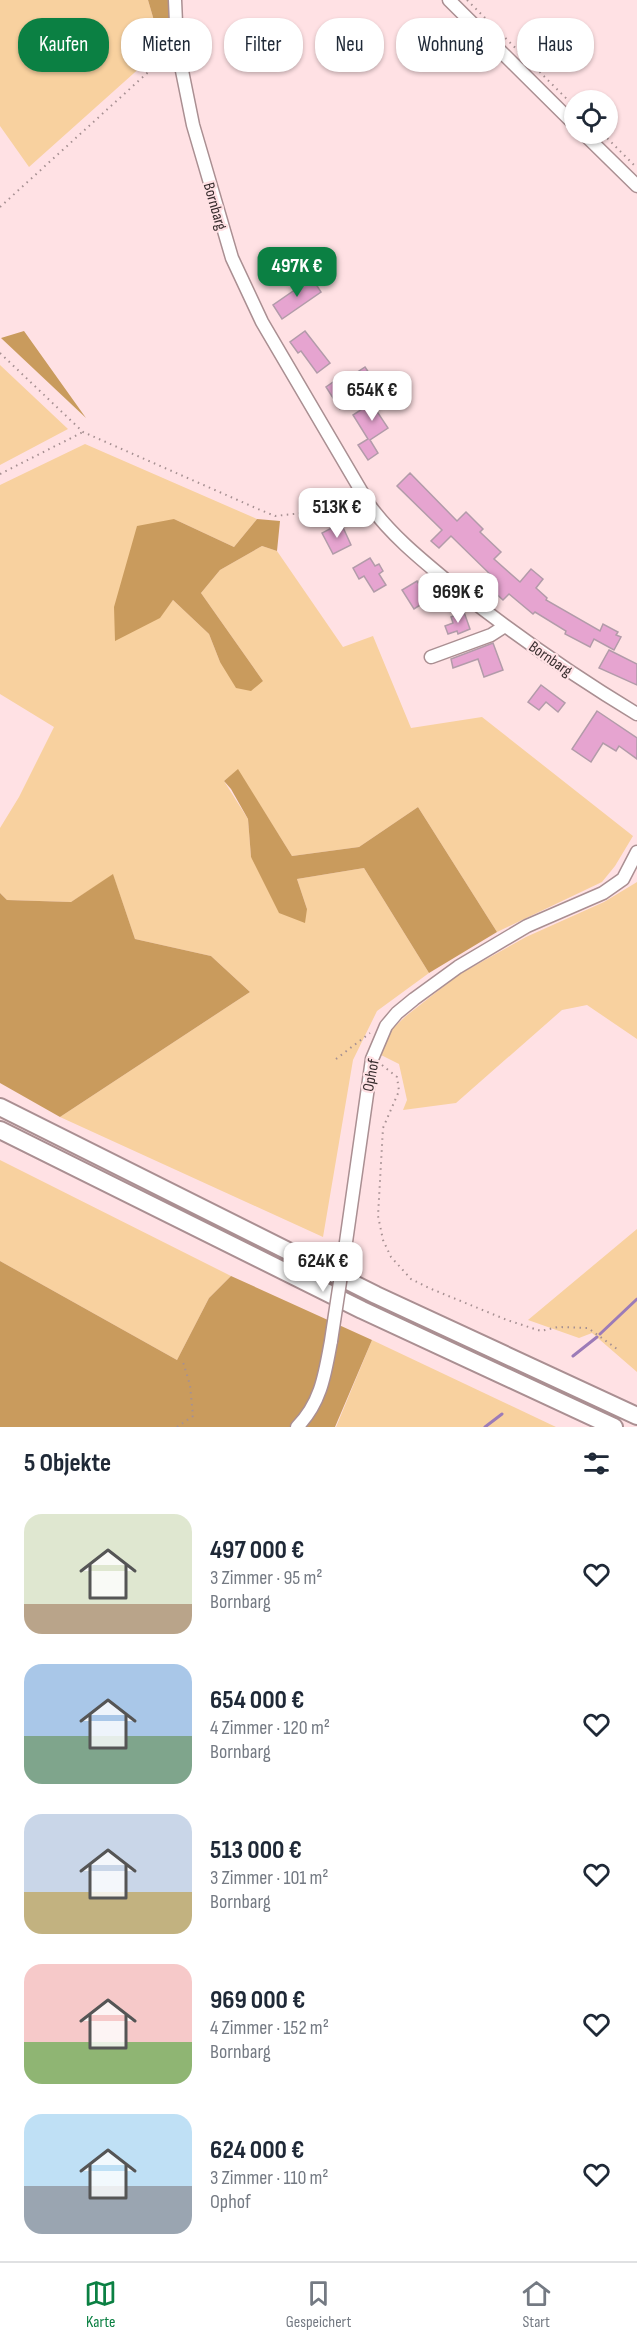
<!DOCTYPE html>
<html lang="de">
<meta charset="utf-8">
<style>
body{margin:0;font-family:"Sofia Sans Condensed",sans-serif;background:#f6f6f7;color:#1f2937;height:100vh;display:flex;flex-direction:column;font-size:22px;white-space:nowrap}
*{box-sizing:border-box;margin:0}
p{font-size:20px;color:#747a83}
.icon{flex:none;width:33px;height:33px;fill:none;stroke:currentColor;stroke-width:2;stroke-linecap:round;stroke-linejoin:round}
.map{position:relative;height:1427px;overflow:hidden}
.details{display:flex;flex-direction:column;background:#fff;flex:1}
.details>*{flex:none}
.banner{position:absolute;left:18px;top:18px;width:602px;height:54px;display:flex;gap:12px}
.controls{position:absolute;left:564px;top:90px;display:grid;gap:12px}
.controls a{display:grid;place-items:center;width:54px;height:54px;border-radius:50%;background:#fff;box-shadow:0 2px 4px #0004;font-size:30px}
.price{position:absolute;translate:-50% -51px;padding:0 14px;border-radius:12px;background:#fff;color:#222;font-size:20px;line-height:39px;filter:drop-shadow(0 2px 3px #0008)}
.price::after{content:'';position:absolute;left:50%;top:36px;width:18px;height:14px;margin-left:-9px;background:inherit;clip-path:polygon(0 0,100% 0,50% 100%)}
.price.current{background:#0b8043;color:#fff}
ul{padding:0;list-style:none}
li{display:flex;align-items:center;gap:18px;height:150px;padding:0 24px}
li span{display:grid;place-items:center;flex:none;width:168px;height:120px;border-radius:18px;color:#555}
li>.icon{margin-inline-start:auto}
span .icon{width:72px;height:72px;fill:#fffc;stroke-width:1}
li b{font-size:26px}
h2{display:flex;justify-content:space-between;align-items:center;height:72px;padding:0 24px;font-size:26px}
.pill{padding:0 21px;border-radius:24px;background:#fff;box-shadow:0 2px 4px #0004;font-size:21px;line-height:54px}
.pill.current{background:#0b8043;color:#fff}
.tab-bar{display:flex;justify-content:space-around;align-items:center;height:84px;border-top:2px solid #e0e1e3;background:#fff;font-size:16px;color:#747a83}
.tab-bar a{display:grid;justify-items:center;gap:3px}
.tab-bar .current{color:#0b8043}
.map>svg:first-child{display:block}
.green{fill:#f8d19f}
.forest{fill:#c99b5d}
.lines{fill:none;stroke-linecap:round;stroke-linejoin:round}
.stream{stroke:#9c7bb8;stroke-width:3}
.building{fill:#e6a4d0;stroke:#b29ba9;stroke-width:1.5}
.minor-casing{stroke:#aa8f92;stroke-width:15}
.highway-casing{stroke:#aa8f92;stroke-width:20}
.path{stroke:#a69092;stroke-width:2;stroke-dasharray:1.5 4.5;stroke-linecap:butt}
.minor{stroke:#fff;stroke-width:12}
.highway{stroke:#fff;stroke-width:16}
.minor-bridge-casing{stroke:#aa8f92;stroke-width:15;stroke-linecap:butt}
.minor-bridge{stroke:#fff;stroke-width:12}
.labels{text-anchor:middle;stroke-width:4.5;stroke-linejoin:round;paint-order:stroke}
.street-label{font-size:16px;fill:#372c2d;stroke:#ffe1e4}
</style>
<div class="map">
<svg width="637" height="1427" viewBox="0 0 637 1427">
<rect width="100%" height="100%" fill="#ffe1e4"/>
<!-- green -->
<path class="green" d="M0 0H148L162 48 29 167 0 126Z
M0 365 68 429 0 465Z
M85 444 257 519 234 547 174 519 159 618 173 600 209 634 220 662 263 681 201 593 220 570 262 546 277 551 343 647 373 636 411 728 482 717 633 836 615 866 602 882 497 932 418 807 359 847 292 856 238 770 224 781 248 819 251 857 307 909 297 879 364 868 429 973 377 1011 353 1060 323 1237 60 1117 250 992 211 956 135 939 113 875 71 902 7 900 0 893V828L19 797 54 727 0 694V485Z
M637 882V1039L587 1005 562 1010 456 1103 403 1110 407 1100 399 1064 381 1055 390 1031 406 1016 458 975 526 937 604 902Z
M0 1160 231 1276 209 1298 177 1360 0 1261Z
M637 1229V1372L592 1333 579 1338 528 1320Z
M372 1340 556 1427H336Z"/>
<!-- forest -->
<path class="forest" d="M148 0H168L171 42 162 48Z
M24 331 86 418 1 338Z
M174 519 234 547 257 519 280 521 277 551 262 546 220 570 201 593 263 681 251 691 236 688 220 662 209 634 173 600 160 618 115 641 114 607 137 526Z
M238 769 292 856 359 847 418 807 497 932 429 973 364 868 297 879 307 909 305 923 279 913 251 857 248 819 231 789 224 781Z
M113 874 135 939 211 956 250 992 60 1117 0 1083V893L7 900 71 902Z
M0 1261 177 1360 209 1298 231 1276 372 1340 335 1427H0Z"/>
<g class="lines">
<!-- stream -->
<path class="stream" d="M600 1334 637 1299
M573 1356 597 1337
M485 1427 502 1414"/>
</g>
<!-- building -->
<path class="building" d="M312 278 321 292 282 319 273 305Z
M305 331 330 363 317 373 301 351 298 353 290 342Z
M365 367 375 382 362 390 353 375Z
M336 380 351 402 340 409 326 387Z
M384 386 393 399 376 410 388 428 370 440 378 453 368 460 358 445 368 439 353 415 379 398 375 392Z
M410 473 457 521 466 512 483 529 480 532 501 552 494 559 520 582 531 569 543 579 536 588 547 598 546 600 600 631 603 624 618 632 616 635 621 637 614 650 594 639 590 647 565 634 566 631 535 612 533 614 509 594 503 600 492 590 496 585 493 582 495 579 451 536 439 548 431 541 442 530 397 486Z
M341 523 351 545 333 554 322 533Z
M370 558 375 566 379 564 383 571 379 574 386 585 374 592 364 576 359 579 353 568Z
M417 581 428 600 414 609 402 590Z
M464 612 470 629 458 634 457 631 448 634 445 626 453 623 451 617Z
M493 643 503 670 484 677 478 659 453 668 451 659Z
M609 650 637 664V685L599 668Z
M541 685 565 703 558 712 546 702 539 710 528 702Z
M597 711 637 738V759L619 746 616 751 603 743 591 762 572 749Z"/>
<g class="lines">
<!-- minor casing -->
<g class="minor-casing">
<path id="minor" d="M175 0 177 46 193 125 232 258 262 322 370 506C393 537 422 560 452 585 511 632 572 675 637 714
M449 0 574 124
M584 134 637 186
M431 657 491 635 505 626
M345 1249 372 1059 386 1026 397 1013 414 999 458 967 527 926 603 893 623 879 637 852
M297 1427C321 1403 325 1374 331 1341"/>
</g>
<!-- highway casing -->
<g class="highway-casing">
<path id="highway" d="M0 1107 376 1295 637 1416
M0 1130 362 1310 614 1427"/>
</g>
<!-- path -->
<path class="path" d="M467 0 574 106
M603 134 637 168
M0 207 167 55
M0 353 83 432 258 509 275 516 358 507
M0 474 83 432
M336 1059 370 1033
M382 1065 397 1077 399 1091 383 1128 378 1216 383 1240 391 1257 411 1279 429 1288 507 1320 541 1331 558 1327 588 1328 617 1349
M177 1427 193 1416 190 1385 183 1362"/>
<!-- minor -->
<use href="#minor" class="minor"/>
<!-- highway -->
<use href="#highway" class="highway"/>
<!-- minor-bridge casing -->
<g class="minor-bridge-casing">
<path id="minor-bridge" d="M331 1341 345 1249"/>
</g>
<!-- minor-bridge -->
<use href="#minor-bridge" class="minor-bridge"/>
</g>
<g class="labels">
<!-- street labels -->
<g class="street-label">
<text transform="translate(216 206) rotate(74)" y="6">Bornbarg</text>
<text transform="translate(551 658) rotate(35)" y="6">Bornbarg</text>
<text transform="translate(370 1075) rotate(-79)" y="6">Ophof</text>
</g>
</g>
</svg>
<div class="controls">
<a><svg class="icon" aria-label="locate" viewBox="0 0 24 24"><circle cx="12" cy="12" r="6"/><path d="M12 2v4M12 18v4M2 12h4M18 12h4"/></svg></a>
</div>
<b class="price current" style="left:297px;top:298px">497K €</b>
<b class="price" style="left:372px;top:422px">654K €</b>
<b class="price" style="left:337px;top:539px">513K €</b>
<b class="price" style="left:458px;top:624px">969K €</b>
<b class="price" style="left:323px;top:1293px">624K €</b>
<div class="banner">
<a class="pill current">Kaufen</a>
<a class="pill">Mieten</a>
<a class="pill">Filter</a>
<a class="pill">Neu</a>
<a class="pill">Wohnung</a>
<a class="pill">Haus</a>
</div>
</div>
<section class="details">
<h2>5 Objekte<svg class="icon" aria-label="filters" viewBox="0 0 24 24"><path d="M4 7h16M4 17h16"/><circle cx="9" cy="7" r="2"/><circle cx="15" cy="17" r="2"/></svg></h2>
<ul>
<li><span style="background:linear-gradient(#dfe7d0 75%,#b9a48a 0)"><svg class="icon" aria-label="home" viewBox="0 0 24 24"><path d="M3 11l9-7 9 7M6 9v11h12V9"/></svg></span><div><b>497 000 €</b><p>3 Zimmer · 95 m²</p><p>Bornbarg</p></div><svg class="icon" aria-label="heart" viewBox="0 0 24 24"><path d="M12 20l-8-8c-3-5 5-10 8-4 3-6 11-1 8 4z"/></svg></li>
<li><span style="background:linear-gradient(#a9c7e8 60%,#7fa58c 0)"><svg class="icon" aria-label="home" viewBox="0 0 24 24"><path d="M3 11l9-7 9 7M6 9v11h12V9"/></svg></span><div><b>654 000 €</b><p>4 Zimmer · 120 m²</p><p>Bornbarg</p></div><svg class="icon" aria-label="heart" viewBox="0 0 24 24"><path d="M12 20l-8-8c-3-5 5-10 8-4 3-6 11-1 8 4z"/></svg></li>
<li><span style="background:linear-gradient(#c9d6e8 65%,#c2b280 0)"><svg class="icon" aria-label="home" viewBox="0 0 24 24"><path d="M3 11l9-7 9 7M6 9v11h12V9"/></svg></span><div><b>513 000 €</b><p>3 Zimmer · 101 m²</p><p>Bornbarg</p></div><svg class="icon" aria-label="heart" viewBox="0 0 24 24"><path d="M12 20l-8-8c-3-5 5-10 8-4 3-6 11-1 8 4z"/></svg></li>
<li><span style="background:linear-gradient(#f6c9c9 65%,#8fb573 0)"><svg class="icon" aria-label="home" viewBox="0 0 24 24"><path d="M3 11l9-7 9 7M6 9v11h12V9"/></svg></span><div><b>969 000 €</b><p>4 Zimmer · 152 m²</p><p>Bornbarg</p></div><svg class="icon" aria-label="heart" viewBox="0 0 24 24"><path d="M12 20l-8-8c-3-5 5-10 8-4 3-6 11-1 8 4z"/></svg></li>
<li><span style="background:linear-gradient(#bfe0f5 60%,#9aa5b1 0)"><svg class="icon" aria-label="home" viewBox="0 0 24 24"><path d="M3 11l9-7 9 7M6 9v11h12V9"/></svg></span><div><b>624 000 €</b><p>3 Zimmer · 110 m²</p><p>Ophof</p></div><svg class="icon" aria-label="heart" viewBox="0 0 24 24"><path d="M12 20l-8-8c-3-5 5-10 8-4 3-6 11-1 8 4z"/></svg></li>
</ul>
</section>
<nav class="tab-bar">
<a class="current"><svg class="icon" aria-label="map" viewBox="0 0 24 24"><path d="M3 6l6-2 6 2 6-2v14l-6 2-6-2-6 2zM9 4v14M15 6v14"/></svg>Karte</a>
<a><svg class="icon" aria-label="saved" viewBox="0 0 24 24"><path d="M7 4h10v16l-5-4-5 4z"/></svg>Gespeichert</a>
<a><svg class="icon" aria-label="home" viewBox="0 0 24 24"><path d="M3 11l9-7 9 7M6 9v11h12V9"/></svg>Start</a>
</nav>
